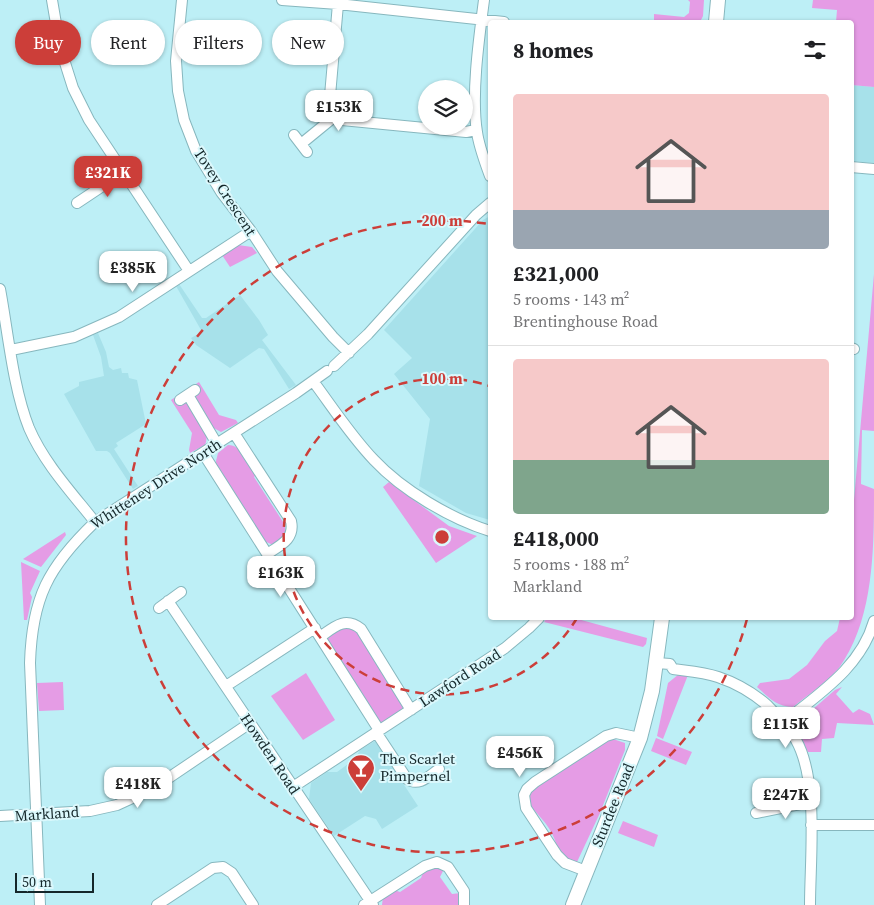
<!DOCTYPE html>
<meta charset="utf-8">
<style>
body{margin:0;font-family:"Source Serif 4",serif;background:#f6f6f6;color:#202124;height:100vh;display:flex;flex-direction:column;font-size:19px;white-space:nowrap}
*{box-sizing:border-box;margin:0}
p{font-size:16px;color:#757577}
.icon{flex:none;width:28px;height:28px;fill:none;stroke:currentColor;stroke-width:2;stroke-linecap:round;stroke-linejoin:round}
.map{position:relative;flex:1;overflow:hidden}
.drawer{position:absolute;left:488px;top:20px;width:366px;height:600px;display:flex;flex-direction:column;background:#fff;border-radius:5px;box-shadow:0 1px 4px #0004}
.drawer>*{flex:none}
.hud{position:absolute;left:15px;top:20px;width:398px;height:45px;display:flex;gap:10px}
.buttons{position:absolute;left:418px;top:80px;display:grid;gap:10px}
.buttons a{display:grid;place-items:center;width:55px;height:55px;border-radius:50%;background:#fff;box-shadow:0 1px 4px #0004;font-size:25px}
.scale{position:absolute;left:15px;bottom:12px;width:79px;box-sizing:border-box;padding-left:5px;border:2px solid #14272a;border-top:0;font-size:14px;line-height:18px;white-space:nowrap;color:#14272a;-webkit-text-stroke:4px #dbf8fc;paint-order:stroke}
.price{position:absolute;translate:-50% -42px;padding:0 11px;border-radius:10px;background:#fff;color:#222;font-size:16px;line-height:32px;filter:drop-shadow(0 1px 2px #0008)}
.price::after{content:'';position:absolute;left:50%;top:30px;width:15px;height:11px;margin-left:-8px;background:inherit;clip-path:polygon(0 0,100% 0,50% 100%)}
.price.active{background:#cc3e39;color:#fff}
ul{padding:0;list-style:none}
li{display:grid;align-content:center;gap:10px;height:265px;padding:0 25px}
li+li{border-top:1px solid #e0e0e0}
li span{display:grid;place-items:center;height:155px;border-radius:5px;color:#555}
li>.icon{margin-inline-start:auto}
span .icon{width:90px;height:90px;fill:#fffc;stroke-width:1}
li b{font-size:21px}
h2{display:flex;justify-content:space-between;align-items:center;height:60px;padding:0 25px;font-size:21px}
.tag{padding:0 18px;border-radius:22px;background:#fff;box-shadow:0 1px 4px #0004;font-size:18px;line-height:45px}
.tag.active{background:#cc3e39;color:#fff}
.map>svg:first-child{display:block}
.built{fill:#a7e1ea}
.green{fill:#e59ce5}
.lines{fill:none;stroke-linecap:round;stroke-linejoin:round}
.minor-casing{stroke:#87b7be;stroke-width:12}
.tertiary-casing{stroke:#87b7be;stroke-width:16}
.minor{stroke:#fff;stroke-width:10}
.tertiary{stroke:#fff;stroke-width:14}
.ring{fill:none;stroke:#cc3e39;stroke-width:2.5;stroke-dasharray:9 6}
.labels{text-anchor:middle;stroke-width:4;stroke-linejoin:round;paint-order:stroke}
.street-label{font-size:15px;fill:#14272a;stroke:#dbf8fc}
.poi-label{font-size:15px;fill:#14272a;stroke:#dbf8fc;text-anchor:start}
.centre{fill:#cc3e39;stroke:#dbf8fc;stroke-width:2.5}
.ring-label{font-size:15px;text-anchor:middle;font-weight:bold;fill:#cc3e39;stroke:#dbf8fc;stroke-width:4;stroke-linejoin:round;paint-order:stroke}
</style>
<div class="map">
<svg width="874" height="905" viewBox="0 0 874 905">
<rect width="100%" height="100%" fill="#bdeff6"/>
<!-- built -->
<path class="built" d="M851 85 874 87V163L851 161Z
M490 216V520L466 513 419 486 430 419 394 374 412 358 384 330 483 220Z
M179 284 202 318H206L240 295 259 320 268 335 262 340 296 385 289 389 264 349 259 348 230 368 196 345 191 338 200 333 201 330 176 286Z
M98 333 106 352 109 367 113 370 121 368 122 373H128L129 378 137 380 146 424 116 443 118 446 114 449 138 486 133 489 110 453 107 451H96L64 394 79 386V382L104 376 101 357 93 335Z
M375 741 418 806 382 829 376 819 365 816 334 836 309 799 311 783 327 772H337L355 759 360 750Z"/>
<!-- green -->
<path class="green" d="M688 0H704L703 16 700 22H654V14L684 17 689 13 690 2Z
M813 0H874V87L851 85V22H836L837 10 812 8Z
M238 245 252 247 257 253 230 267 222 255Z
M874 274V431L862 430 861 484 874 489C874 550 874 619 839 668 826 683 809 694 793 707 775 706 770 698 757 687L760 683 789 679 807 665 825 641 837 631 840 618H851V534Z
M199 382 219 415 236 420 238 423 221 432 212 427 195 398 193 386Z
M177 396 190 406 207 435 206 442 205 445 190 453 189 450 192 433 171 400Z
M228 445C242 445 249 464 256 475L254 477 285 525V539L273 545 262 540 215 465 218 453Z
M389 482 449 526 477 536 436 563 383 487Z
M65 532 66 535 41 567 23 559Z
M21 562 40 571 30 593 32 597 27 620H24Z
M547 618H574L647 638 646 644 643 647 544 622Z
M354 623 411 710 379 730 320 637Z
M306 673 335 720 303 740 271 696Z
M679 674 688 675 663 739 657 736 668 683Z
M63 682 64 710 39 711 37 683Z
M842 687 836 694 853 713 859 709 870 714 874 725 837 723 834 738 822 739 821 752H808L800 737 805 716 835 690Z
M610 738 625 743V750L600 813 577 862C573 861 565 859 562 857 556 852 557 844 554 838 549 824 536 814 528 802L529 796 534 787Z
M656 738 692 752 686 765 651 751Z
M623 821 658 835 654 847 618 833Z
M436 865 444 869 440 877 452 894 461 893 460 905H382L383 897 394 890 400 892 421 878 424 870Z"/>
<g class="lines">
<!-- minor casing -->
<g class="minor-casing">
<path id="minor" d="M52 0 60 47 73 88 89 120 189 271
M182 0 176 61 178 91 184 120 196 151 221 192 251 231 277 271 333 337 349 353
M282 0 338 4 504 22
M484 0C479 38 471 95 477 132 479 147 485 162 490 176
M338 4 329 107C331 115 334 118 342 120L466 132 476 130
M294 135 307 152
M301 144 334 117
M851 167 874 169
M77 203 125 171
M0 289C8 332 13 388 29 428 44 463 72 493 95 522
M851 348 854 349
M11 350 74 337 119 317 251 231
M334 366 368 334 476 215 490 203
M313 381C333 408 351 436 374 460 402 490 451 519 490 531
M188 395 217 444
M180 400 195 390
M234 433 291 521C295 539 281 545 267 554
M203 453 379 730
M168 601 373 905
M159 608 181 592
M320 637C334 627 345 616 361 629L411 710
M657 663 670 664 673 669C688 671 704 672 718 677 736 683 753 693 767 705 778 716 788 727 796 740 819 781 810 858 810 905
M226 686 315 628
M784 722C820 693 861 667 874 621
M376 732 407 779C419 787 429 776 439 769
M293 787 505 648 529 628 539 618
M756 813 810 802
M0 816 90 811 117 805 141 794 167 779 250 723
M811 825H874
M586 871 565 863 557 855 526 808 524 795 527 789 535 782 606 736 616 733 640 738
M40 905 30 663C32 598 48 567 95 522L296 393 327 371
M157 905 213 868 223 867 232 873 253 905
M364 905 425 866 437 862 448 867 464 891V905"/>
</g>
<!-- tertiary casing -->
<g class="tertiary-casing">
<path id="tertiary" d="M716 22 718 0
M573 905 640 738 652 691 662 618"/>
</g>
<!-- minor -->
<use href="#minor" class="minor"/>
<!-- tertiary -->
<use href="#tertiary" class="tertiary"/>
</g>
<!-- distance rings -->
<g class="ring">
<path d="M577 618A158 158 0 1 1 490 386"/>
<path d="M747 619A316 316 0 1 1 489 224"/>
</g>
<!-- icons -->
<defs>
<g id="bar-pin" transform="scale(1.4375)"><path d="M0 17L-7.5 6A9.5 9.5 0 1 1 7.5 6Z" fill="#cc3e39" stroke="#dbf8fc"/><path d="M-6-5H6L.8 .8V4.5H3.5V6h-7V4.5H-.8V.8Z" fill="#fff"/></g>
</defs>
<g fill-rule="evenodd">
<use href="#bar-pin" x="361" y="768"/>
</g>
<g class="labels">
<!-- street labels -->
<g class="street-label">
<text transform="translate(225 192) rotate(57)" y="5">Tovey Crescent</text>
<text transform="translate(156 484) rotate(-33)" y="5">Whitteney Drive North</text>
<text transform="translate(460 678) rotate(-33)" y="5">Lawford Road</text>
<text transform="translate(270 754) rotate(56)" y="5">Howden Road</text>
<text transform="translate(613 805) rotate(-68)" y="5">Sturdee Road</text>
<text transform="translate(47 814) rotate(-4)" y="5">Markland</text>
</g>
<!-- poi labels -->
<g class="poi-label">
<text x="380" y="764">The Scarlet<tspan x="380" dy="17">Pimpernel</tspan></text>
</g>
</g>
<circle cx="442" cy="537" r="8" class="centre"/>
<g class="ring-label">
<text x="442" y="226">200 m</text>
<text x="442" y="384">100 m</text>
</g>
</svg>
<div class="buttons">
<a><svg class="icon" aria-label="layers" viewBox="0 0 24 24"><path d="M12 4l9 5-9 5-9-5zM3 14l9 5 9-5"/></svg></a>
</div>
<div class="scale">50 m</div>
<b class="price" style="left:339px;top:132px">£153K</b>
<b class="price active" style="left:108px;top:198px">£321K</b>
<b class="price" style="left:133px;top:293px">£385K</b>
<b class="price" style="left:281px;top:598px">£163K</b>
<b class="price" style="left:786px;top:749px">£115K</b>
<b class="price" style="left:520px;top:778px">£456K</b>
<b class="price" style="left:138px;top:809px">£418K</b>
<b class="price" style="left:786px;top:820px">£247K</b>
<div class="hud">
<a class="tag active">Buy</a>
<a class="tag">Rent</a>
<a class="tag">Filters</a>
<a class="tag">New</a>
</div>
<section class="drawer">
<h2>8 homes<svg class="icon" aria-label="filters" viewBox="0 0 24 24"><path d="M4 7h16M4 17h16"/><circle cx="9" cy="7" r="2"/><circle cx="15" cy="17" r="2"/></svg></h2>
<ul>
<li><span style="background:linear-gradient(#f6c9c9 75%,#9aa5b1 0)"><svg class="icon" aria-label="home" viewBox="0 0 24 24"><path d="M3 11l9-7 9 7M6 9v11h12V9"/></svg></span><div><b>£321,000</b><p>5 rooms · 143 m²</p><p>Brentinghouse Road</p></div></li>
<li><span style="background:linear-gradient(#f6c9c9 65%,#7fa58c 0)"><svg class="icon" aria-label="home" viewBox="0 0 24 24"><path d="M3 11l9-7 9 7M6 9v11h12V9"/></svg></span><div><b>£418,000</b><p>5 rooms · 188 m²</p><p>Markland</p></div></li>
</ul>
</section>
</div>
